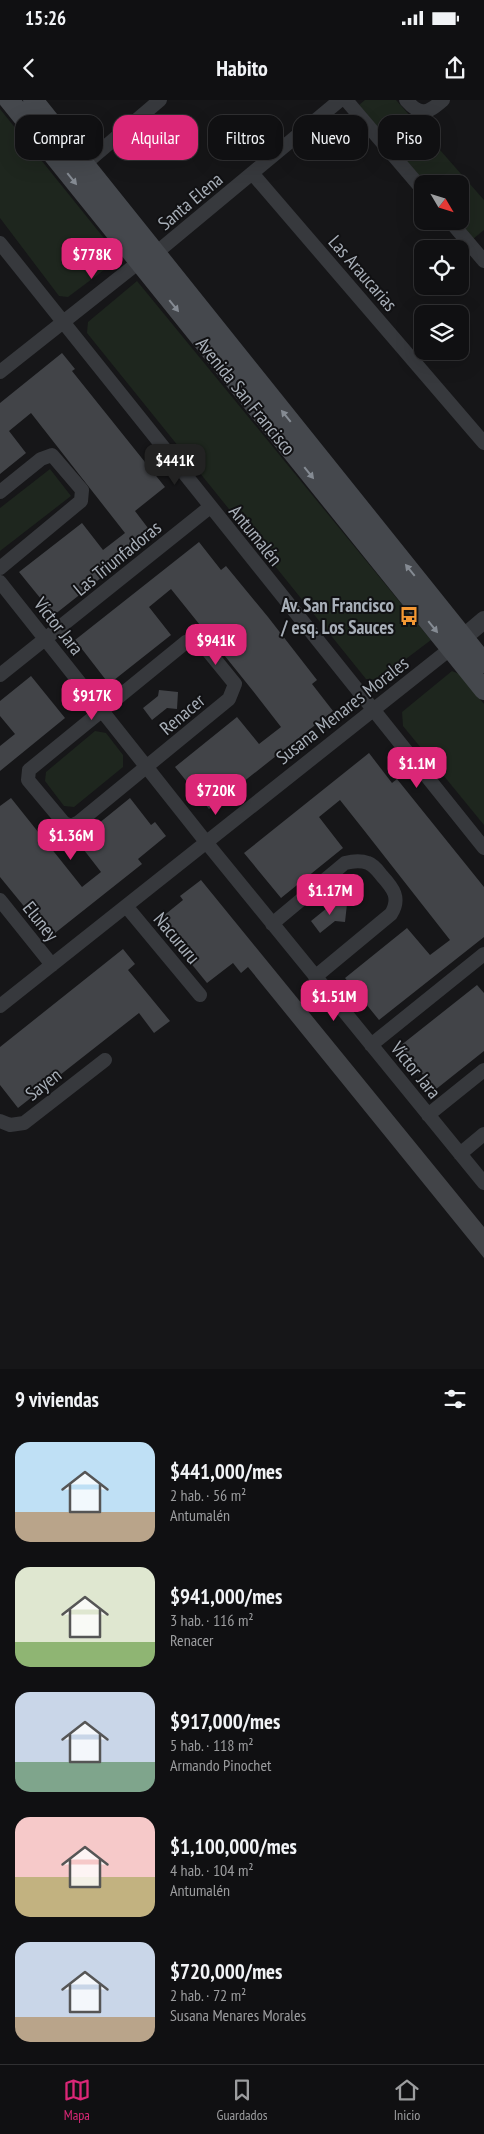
<!DOCTYPE html>
<html lang="es">
<meta charset="utf-8">
<style>
body{margin:0;font-family:"PT Sans Narrow",sans-serif;background:#1e1e20;color:#f1f3f6;height:100vh;display:flex;flex-direction:column;font-size:19px;white-space:nowrap}
*{box-sizing:border-box;margin:0}
p{font-size:16px;color:#9c9d9f}
.icon{flex:none;width:28px;height:28px;fill:none;stroke:currentColor;stroke-width:2;stroke-linecap:round;stroke-linejoin:round}
.map{position:relative;height:1269px;overflow:hidden}
.details{display:flex;flex-direction:column;background:#101012;flex:1}
.details>*{flex:none}
.top-card{position:absolute;left:15px;top:15px;width:455px;height:45px;display:flex;gap:10px}
.needle{width:32px;rotate:128deg}
.controls{position:absolute;left:414px;top:75px;display:grid;gap:10px}
.controls a{display:grid;place-items:center;width:55px;height:55px;border-radius:10px;background:#101012;box-shadow:0 5px 20px #0002,0 0 0 1px #303032;font-size:25px}
.price{position:absolute;translate:-50% -42px;padding:0 11px;border-radius:10px;background:#db2777;color:#fff;font-size:16px;line-height:32px;filter:drop-shadow(0 1px 2px #0008)}
.price::after{content:'';position:absolute;left:50%;top:30px;width:15px;height:11px;margin-left:-8px;background:inherit;clip-path:polygon(0 0,100% 0,50% 100%)}
.price.selected{background:#222;color:#fff}
ul{padding:0;list-style:none}
li{display:flex;align-items:center;gap:15px;height:125px;padding:0 15px}
li span{display:grid;place-items:center;flex:none;width:140px;height:100px;border-radius:15px;color:#555}
li>.icon{margin-inline-start:auto}
span .icon{width:60px;height:60px;fill:#fffc;stroke-width:1}
li b{font-size:21px}
h2{display:flex;justify-content:space-between;align-items:center;height:60px;padding:0 15px;font-size:21px}
.pill{padding:0 18px;border-radius:15px;background:#101012;box-shadow:0 5px 20px #0002,0 0 0 1px #303032;font-size:18px;line-height:45px}
.pill.selected{background:#db2777;color:#fff}
.status{display:flex;justify-content:space-between;align-items:center;height:35px;padding:0 25px;background:#101012;direction:ltr}
.status svg{height:14px;fill:currentColor}
header{display:flex;justify-content:space-between;align-items:center;height:65px;padding:0 15px;background:#101012;font-size:22px;font-weight:700}
.dock{display:flex;justify-content:space-around;align-items:center;height:70px;border-top:1px solid #303032;background:#101012;font-size:14px;color:#9c9d9f}
.dock a{display:grid;justify-items:center;gap:2px}
.dock .selected{color:#db2777}
.map>svg:first-child{display:block}
.green{fill:#1e261e}
.building{fill:#424448}
.lines{fill:none;stroke-linecap:round;stroke-linejoin:round}
.minor{stroke:#37393d;stroke-width:14}
.tertiary{stroke:#37393d;stroke-width:18}
.secondary{stroke:#45484d;stroke-width:20}
.oneway{fill:#858b93}
.labels{text-anchor:middle;stroke-width:4;stroke-linejoin:round;paint-order:stroke}
.street-label{font-size:19px;fill:#a8afb8;stroke:#111113}
.poi-label{font-size:19px;font-weight:bold;fill:#a8afb8;stroke:#111113;text-anchor:end}
</style>
<div class="status"><b>15:26</b><svg viewBox="0 0 49 12"><path d="M0 12V9h3v3zM5 12V6h3v6zM10 12V3h3v9zM15 12V0h3v12zM26 1h20v11H26zM47 4h2v5h-2z"/></svg></div>
<header><svg class="icon" aria-label="back" viewBox="0 0 24 24"><path d="M15 5l-7 7 7 7"/></svg>Habito<svg class="icon" aria-label="share" viewBox="0 0 24 24"><path d="M12 15V3M7 8l5-5 5 5M5 13v7h14v-7"/></svg></header>
<div class="map">
<svg width="484" height="1269" viewBox="0 0 484 1269">
<rect width="100%" height="100%" fill="#161618"/>
<!-- green -->
<path class="green" d="M365 0H396L484 100V130L473 139 458 121H460V84H426L359 5Z
M0 9 120 158 68 197 59 196 0 118Z
M137 181 431 540 378 580 366 579 87 233 88 222Z
M50 369 71 396 0 451V408Z
M452 571 459 574 484 604V725L403 626 402 612Z
M95 631 106 633 123 655V667L74 707 64 706 45 681 46 672Z"/>
<!-- building -->
<path class="building" d="M62 253 75 269 72 271 165 387 135 411 154 436 54 515 19 472 82 423 103 450 125 433 31 313 9 331 26 353 0 374V303Z
M199 442 221 470 226 466 268 517 317 580 312 584 333 611 209 709 175 667 237 617 259 644 281 627 253 591 171 489 149 507 171 535 109 584 75 540Z
M31 576 65 618 0 671V646L15 634 0 616V601Z
M159 590 178 592 177 609 167 608 152 620 143 608 158 596Z
M369 653 392 683 397 679 484 787V837L379 920 345 878 407 828 430 855 450 840 363 729 340 700 319 717 343 748 281 798 244 753Z
M11 698 82 787 101 772 77 741 130 698 151 725 155 722 166 736 138 759 142 764 55 833 33 806 27 810 0 777V706Z
M201 780 484 1127V1158L248 867 241 873 233 863 207 883 181 851 187 847 162 817 183 800 180 796Z
M327 802 347 804 345 822 335 821 320 833 311 821 327 808Z
M123 849 135 864 128 870 170 921 154 933 139 913 18 1008 0 985V947Z
M477 885 484 893V951L435 990 400 946Z"/>
<g class="lines">
<!-- minor -->
<path class="minor" d="M346 0 422 89
M406 0C421 17 428 13 443 0
M85 64 160 0
M252 73 484 343
M450 121 484 161
M0 143 484 748
M156 153 340 0
M0 272 139 162
M0 392 41 359 52 355 82 390 81 401 0 468
M0 482 206 742 484 1083
M192 540 200 541 235 584 229 599 79 722 71 726 64 723 28 680 29 670 186 542Z
M0 575 210 407
M0 800 52 865
M126 806 200 895
M272 824 345 763C353 761 360 760 368 763 374 765 378 771 382 776 393 788 401 798 391 814L315 877
M0 906 450 549
M371 945 484 854
M428 1015 484 970
M0 1021 10 1025 24 1023 105 960
M460 1054 484 1034"/>
<!-- tertiary -->
<path class="tertiary" d="M464 537 484 520"/>
<!-- secondary -->
<path class="secondary" d="M9 0 484 590
M33 0 484 563"/>
</g>
<!-- one-way arrows -->
<defs><path id="oneway-solid" d="M-6-.8H1V-3.2L6.5 0L1 3.2V.8H-6Z" transform="scale(1.25)"/></defs>
<g class="oneway">
<use href="#oneway-solid" transform="translate(72 79) rotate(51)"/>
<use href="#oneway-solid" transform="translate(174 206) rotate(51)"/>
<use href="#oneway-solid" transform="translate(286 316) rotate(-129)"/>
<use href="#oneway-solid" transform="translate(309 373) rotate(51)"/>
<use href="#oneway-solid" transform="translate(410 470) rotate(-129)"/>
<use href="#oneway-solid" transform="translate(433 527) rotate(51)"/>
</g>
<!-- icons -->
<defs>
<g id="bus-bare" transform="scale(1.5)"><path d="M-5-6H5V4H4V6H2V4H-2V6H-4V4H-5ZM-3.5-4V0h7V-4ZM-3.5 1.2v1.5H-2V1.2ZM2 1.2v1.5H3.5V1.2Z" fill="#f39733" stroke="#111113" stroke-width="2.5" paint-order="stroke"/></g>
</defs>
<g fill-rule="evenodd">
<use href="#bus-bare" x="409" y="516"/>
</g>
<g class="labels">
<!-- street labels -->
<g class="street-label">
<text transform="translate(190 101) rotate(-40)" y="7">Santa Elena</text>
<text transform="translate(363 173) rotate(49)" y="7">Las Araucarias</text>
<text transform="translate(246 296) rotate(51)" y="7">Avenida San Francisco</text>
<text transform="translate(256 435) rotate(51)" y="7">Antumalén</text>
<text transform="translate(117 458) rotate(-39)" y="7">Las Triunfadoras</text>
<text transform="translate(59 526) rotate(52)" y="7">Víctor Jara</text>
<text transform="translate(342 610) rotate(-38)" y="7">Susana Menares Morales</text>
<text transform="translate(182 614) rotate(-40)" y="7">Renacer</text>
<text transform="translate(41 821) rotate(51)" y="7">Eluney</text>
<text transform="translate(177 838) rotate(50)" y="7">Nacururu</text>
<text transform="translate(416 970) rotate(51)" y="7">Víctor Jara</text>
<text transform="translate(43 984) rotate(-38)" y="7">Sayen</text>
</g>
<!-- poi labels -->
<g class="poi-label">
<text x="394" y="512">Av. San Francisco<tspan x="394" dy="22">/ esq. Los Sauces</tspan></text>
</g>
</g>
</svg>
<div class="controls">
<a><svg class="needle" viewBox="-14 -14 28 28"><path d="M0-13l5 13h-10z" fill="#e53935"/><path d="M0 13l5-13h-10z" fill="#9c9d9f"/></svg></a>
<a><svg class="icon" aria-label="locate" viewBox="0 0 24 24"><circle cx="12" cy="12" r="6"/><path d="M12 2v4M12 18v4M2 12h4M18 12h4"/></svg></a>
<a><svg class="icon" aria-label="layers" viewBox="0 0 24 24"><path d="M12 4l9 5-9 5-9-5zM3 14l9 5 9-5"/></svg></a>
</div>
<b class="price" style="left:92px;top:180px">$778K</b>
<b class="price selected" style="left:175px;top:386px">$441K</b>
<b class="price" style="left:216px;top:566px">$941K</b>
<b class="price" style="left:92px;top:621px">$917K</b>
<b class="price" style="left:417px;top:689px">$1.1M</b>
<b class="price" style="left:216px;top:716px">$720K</b>
<b class="price" style="left:71px;top:761px">$1.36M</b>
<b class="price" style="left:330px;top:816px">$1.17M</b>
<b class="price" style="left:334px;top:922px">$1.51M</b>
<div class="top-card">
<a class="pill">Comprar</a>
<a class="pill selected">Alquilar</a>
<a class="pill">Filtros</a>
<a class="pill">Nuevo</a>
<a class="pill">Piso</a>
</div>
</div>
<section class="details">
<h2>9 viviendas<svg class="icon" aria-label="filters" viewBox="0 0 24 24"><path d="M4 7h16M4 17h16"/><circle cx="9" cy="7" r="2"/><circle cx="15" cy="17" r="2"/></svg></h2>
<ul>
<li><span style="background:linear-gradient(#bfe0f5 70%,#b9a48a 0)"><svg class="icon" aria-label="home" viewBox="0 0 24 24"><path d="M3 11l9-7 9 7M6 9v11h12V9"/></svg></span><div><b>$441,000/mes</b><p>2 hab. · 56 m²</p><p>Antumalén</p></div></li>
<li><span style="background:linear-gradient(#dfe7d0 75%,#8fb573 0)"><svg class="icon" aria-label="home" viewBox="0 0 24 24"><path d="M3 11l9-7 9 7M6 9v11h12V9"/></svg></span><div><b>$941,000/mes</b><p>3 hab. · 116 m²</p><p>Renacer</p></div></li>
<li><span style="background:linear-gradient(#c9d6e8 70%,#7fa58c 0)"><svg class="icon" aria-label="home" viewBox="0 0 24 24"><path d="M3 11l9-7 9 7M6 9v11h12V9"/></svg></span><div><b>$917,000/mes</b><p>5 hab. · 118 m²</p><p>Armando Pinochet</p></div></li>
<li><span style="background:linear-gradient(#f6c9c9 60%,#c2b280 0)"><svg class="icon" aria-label="home" viewBox="0 0 24 24"><path d="M3 11l9-7 9 7M6 9v11h12V9"/></svg></span><div><b>$1,100,000/mes</b><p>4 hab. · 104 m²</p><p>Antumalén</p></div></li>
<li><span style="background:linear-gradient(#c9d6e8 75%,#b9a48a 0)"><svg class="icon" aria-label="home" viewBox="0 0 24 24"><path d="M3 11l9-7 9 7M6 9v11h12V9"/></svg></span><div><b>$720,000/mes</b><p>2 hab. · 72 m²</p><p>Susana Menares Morales</p></div></li>
</ul>
</section>
<nav class="dock">
<a class="selected"><svg class="icon" aria-label="map" viewBox="0 0 24 24"><path d="M3 6l6-2 6 2 6-2v14l-6 2-6-2-6 2zM9 4v14M15 6v14"/></svg>Mapa</a>
<a><svg class="icon" aria-label="saved" viewBox="0 0 24 24"><path d="M7 4h10v16l-5-4-5 4z"/></svg>Guardados</a>
<a><svg class="icon" aria-label="home" viewBox="0 0 24 24"><path d="M3 11l9-7 9 7M6 9v11h12V9"/></svg>Inicio</a>
</nav>
